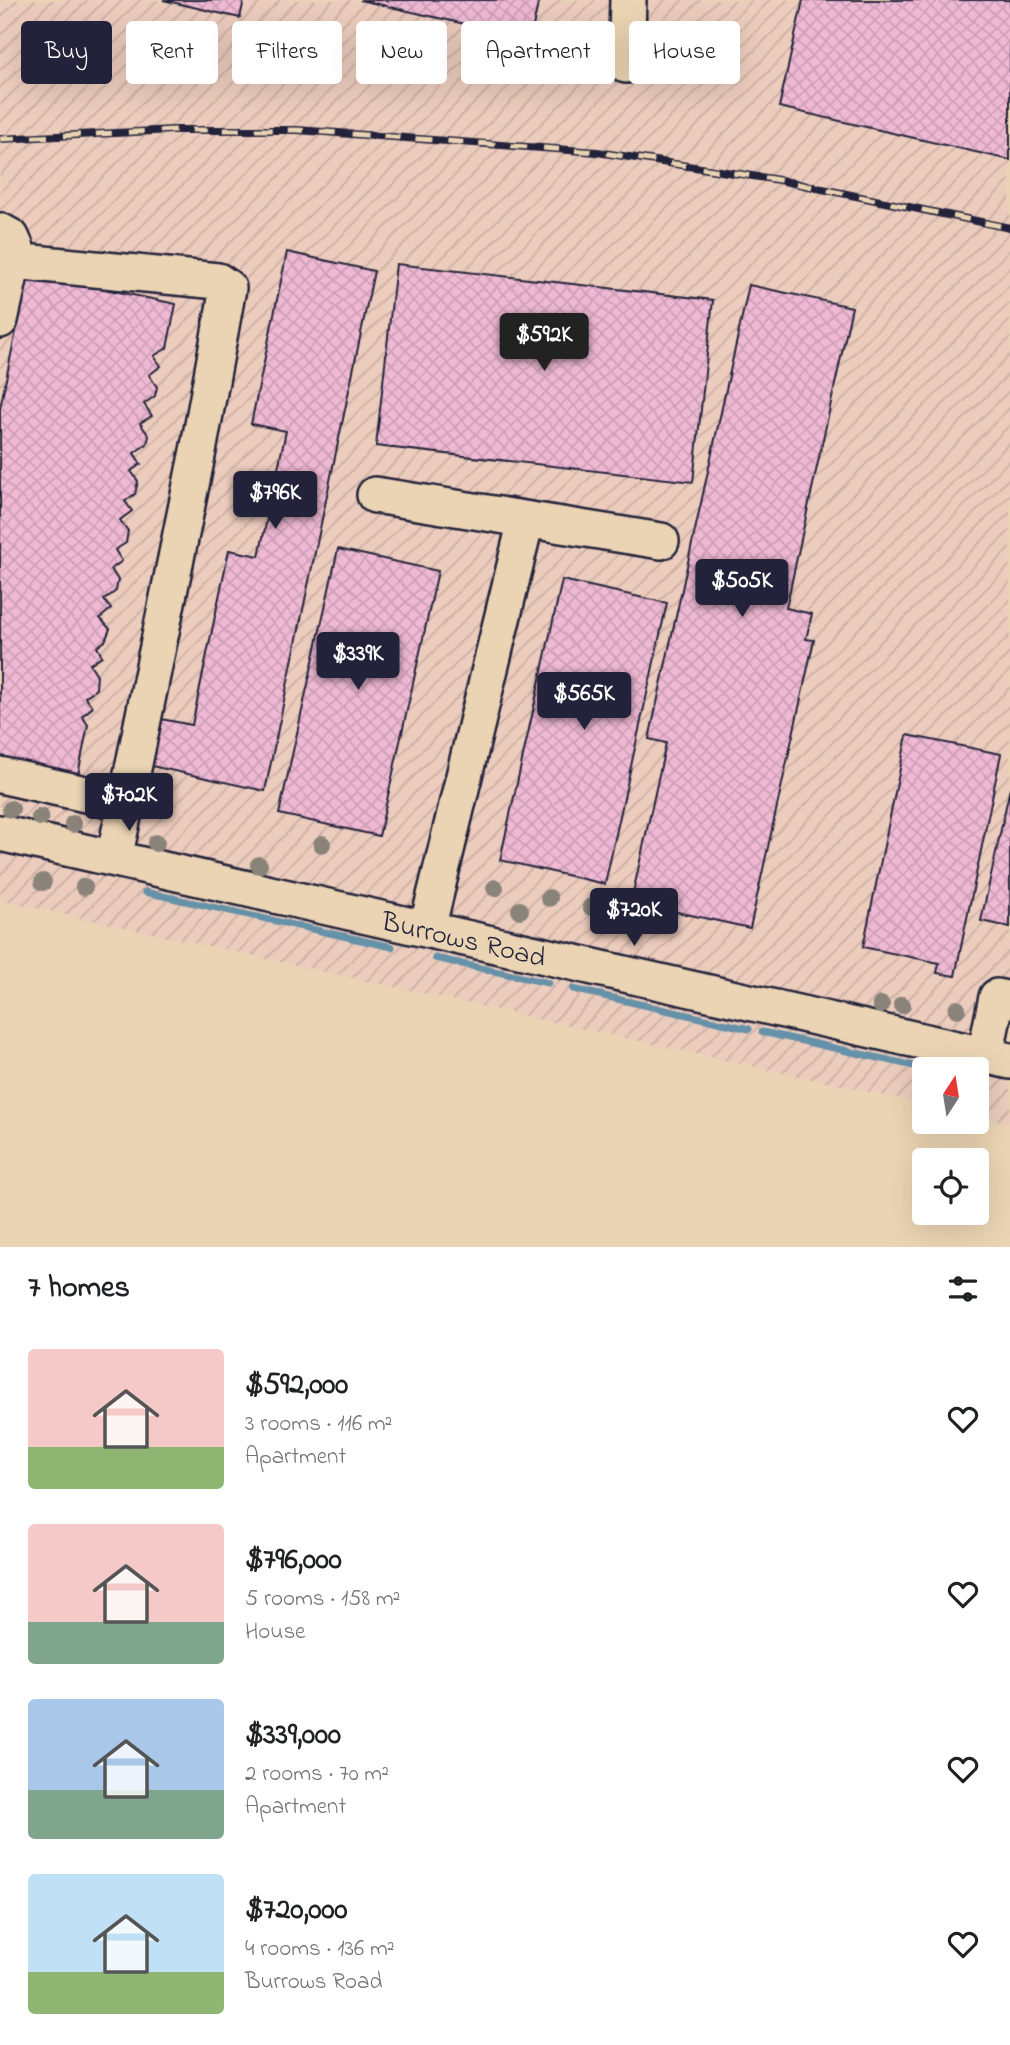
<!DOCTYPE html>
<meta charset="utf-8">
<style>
body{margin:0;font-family:"Indie Flower",sans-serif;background:#f6f6f6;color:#202124;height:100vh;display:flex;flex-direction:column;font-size:26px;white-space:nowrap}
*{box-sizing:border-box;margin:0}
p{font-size:23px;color:#757577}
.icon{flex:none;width:38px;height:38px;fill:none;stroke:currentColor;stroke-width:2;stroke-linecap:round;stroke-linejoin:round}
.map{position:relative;height:1247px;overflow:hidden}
.details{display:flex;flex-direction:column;background:#fff;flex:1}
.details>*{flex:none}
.banner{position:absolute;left:21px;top:21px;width:970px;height:63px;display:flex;gap:14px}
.needle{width:46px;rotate:12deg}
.fabs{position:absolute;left:912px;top:1057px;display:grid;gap:14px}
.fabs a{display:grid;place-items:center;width:77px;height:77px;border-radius:7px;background:#fff;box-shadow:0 7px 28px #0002;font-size:35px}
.price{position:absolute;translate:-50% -60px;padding:0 16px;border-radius:7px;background:#22223b;color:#fff;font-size:23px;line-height:46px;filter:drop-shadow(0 2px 4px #0008)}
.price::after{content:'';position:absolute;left:50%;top:42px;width:21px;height:16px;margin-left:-10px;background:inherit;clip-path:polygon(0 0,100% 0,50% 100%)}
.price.current{background:#222;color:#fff}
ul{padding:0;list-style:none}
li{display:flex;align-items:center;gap:21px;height:175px;padding:0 28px}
li span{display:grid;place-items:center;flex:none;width:196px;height:140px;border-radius:7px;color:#555}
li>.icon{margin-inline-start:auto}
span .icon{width:84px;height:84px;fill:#fffc;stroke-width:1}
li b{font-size:30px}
h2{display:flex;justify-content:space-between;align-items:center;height:84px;padding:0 28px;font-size:30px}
.pill{padding:0 24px;border-radius:7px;background:#fff;box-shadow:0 7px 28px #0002;font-size:24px;line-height:63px}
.pill.current{background:#22223b;color:#fff}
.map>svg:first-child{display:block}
.industrial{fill:url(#industrial-furrows)}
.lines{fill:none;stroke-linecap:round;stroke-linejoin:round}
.stream{stroke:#6592a9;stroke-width:7}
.building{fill:url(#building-cross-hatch);stroke:#22223b;stroke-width:2}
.minor-casing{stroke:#22223b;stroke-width:40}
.minor{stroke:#ead4b3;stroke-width:35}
.rail-casing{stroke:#22223b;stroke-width:8}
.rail{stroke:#ead4b3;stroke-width:5;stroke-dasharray:16;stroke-linecap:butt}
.tree{fill:#89837a}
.labels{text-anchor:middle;stroke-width:5;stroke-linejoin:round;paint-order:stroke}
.street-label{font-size:28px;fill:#22223b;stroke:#ead4b3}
</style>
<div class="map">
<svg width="1010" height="1247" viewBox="0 0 1010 1247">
<defs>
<pattern id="industrial-furrows" width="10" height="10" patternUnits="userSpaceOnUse" patternTransform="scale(1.75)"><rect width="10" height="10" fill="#ecccbd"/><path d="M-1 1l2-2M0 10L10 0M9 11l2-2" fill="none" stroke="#caafa3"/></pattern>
<pattern id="building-cross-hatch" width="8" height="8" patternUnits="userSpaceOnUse" patternTransform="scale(1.75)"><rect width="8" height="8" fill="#efb9d3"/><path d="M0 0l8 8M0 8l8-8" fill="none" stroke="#cd9fb6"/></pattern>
</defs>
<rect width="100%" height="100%" fill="#ead4b3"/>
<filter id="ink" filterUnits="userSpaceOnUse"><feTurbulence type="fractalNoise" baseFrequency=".0143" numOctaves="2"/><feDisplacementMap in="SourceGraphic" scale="14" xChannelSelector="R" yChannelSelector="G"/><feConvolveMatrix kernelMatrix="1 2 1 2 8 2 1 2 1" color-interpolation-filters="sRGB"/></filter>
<g filter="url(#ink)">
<!-- industrial -->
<path class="industrial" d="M0 0H1010V1123L977 1115 976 1069H924V1104L0 900Z"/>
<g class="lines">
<!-- stream -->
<path class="stream" d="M145 892 392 947
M435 958 548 983
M573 989 749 1029
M762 1032 919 1067"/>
</g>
<!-- building -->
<path class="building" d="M163 0H244L240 18Z
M360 0H539L530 39Z
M803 0H1010V160L779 107Z
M287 252 374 271 265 791 147 765 156 718 192 725 229 550 259 556 286 431 251 424Z
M396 264 713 300 693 482 376 446Z
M28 273 176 304 167 348 154 356 161 366 149 375 157 387 155 396 144 404 152 416 140 423 149 436 147 444 134 453 141 464 131 471 138 481 135 494 125 501 132 511 120 520 128 531 126 543 115 550 122 561 111 569 118 580 116 591 104 600 111 609 100 618 110 629 105 641 97 647 102 656 90 664 97 675 96 689 85 697 93 707 82 716 88 725 77 780 0 764V408Z
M749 285 852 307 786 608 812 614 806 639 814 640 750 928 631 902 666 743 649 739Z
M338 549 438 571 379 836 279 814Z
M562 580 667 603 605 884 500 860Z
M907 735 1001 754 955 976 937 973 939 963 863 947Z
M1010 788V927L981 921Z"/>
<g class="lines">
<!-- minor casing -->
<g class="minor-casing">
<path id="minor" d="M626 65 628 0
M0 231 11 237 16 248 0 320
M13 261 218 281 228 288 200 441 126 803
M375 495 661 541
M0 775 126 803 114 858
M0 833 1010 1061
M427 929 526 520
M985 1056 997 997 1010 1000"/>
</g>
<!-- minor -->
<use href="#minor" class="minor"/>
<!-- rail casing -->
<g class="rail-casing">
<path id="rail" d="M0 139 173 130H297L597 152 779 180 1010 228"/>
</g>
<!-- rail -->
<use href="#rail" class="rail"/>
</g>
<!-- trees -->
<g class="tree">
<circle cx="11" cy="809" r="9"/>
<circle cx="40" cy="817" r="9"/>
<circle cx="73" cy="824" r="9"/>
<circle cx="156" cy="843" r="9"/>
<circle cx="322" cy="844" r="9"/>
<circle cx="259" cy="865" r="9"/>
<circle cx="43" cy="882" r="9"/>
<circle cx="84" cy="887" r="9"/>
<circle cx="495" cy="888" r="9"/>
<circle cx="549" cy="898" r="9"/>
<circle cx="591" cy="907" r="9"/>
<circle cx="520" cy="910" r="9"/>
<circle cx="881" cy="1005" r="9"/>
<circle cx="902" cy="1005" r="9"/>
<circle cx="957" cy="1009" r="9"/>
</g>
</g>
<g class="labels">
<!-- street labels -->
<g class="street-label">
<text transform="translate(464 938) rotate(13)" y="10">Burrows Road</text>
</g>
</g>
</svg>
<div class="fabs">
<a><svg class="needle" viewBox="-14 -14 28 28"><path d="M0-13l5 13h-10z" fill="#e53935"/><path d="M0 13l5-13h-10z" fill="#757577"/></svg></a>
<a><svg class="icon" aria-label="locate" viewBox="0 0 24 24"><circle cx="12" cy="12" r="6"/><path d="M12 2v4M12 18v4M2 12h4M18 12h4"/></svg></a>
</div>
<b class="price current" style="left:544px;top:373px">$592K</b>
<b class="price" style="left:275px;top:531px">$796K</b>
<b class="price" style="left:742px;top:619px">$505K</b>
<b class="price" style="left:358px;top:692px">$339K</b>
<b class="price" style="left:584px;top:732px">$565K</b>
<b class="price" style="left:129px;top:833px">$702K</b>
<b class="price" style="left:634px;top:948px">$720K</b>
<div class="banner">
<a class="pill current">Buy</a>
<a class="pill">Rent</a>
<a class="pill">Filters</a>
<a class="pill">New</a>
<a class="pill">Apartment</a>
<a class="pill">House</a>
</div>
</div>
<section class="details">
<h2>7 homes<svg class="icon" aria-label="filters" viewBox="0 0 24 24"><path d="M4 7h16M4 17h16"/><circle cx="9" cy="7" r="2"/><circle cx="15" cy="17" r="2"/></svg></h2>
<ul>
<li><span style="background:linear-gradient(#f6c9c9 70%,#8fb573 0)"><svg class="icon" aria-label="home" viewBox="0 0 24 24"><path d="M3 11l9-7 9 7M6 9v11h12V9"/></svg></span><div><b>$592,000</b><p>3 rooms · 116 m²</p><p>Apartment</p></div><svg class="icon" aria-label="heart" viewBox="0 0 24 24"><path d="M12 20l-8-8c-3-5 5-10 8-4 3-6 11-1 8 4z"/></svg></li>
<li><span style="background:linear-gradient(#f6c9c9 70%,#7fa58c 0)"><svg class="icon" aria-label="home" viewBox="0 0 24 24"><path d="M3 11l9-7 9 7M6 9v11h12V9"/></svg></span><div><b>$796,000</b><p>5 rooms · 158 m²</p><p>House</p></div><svg class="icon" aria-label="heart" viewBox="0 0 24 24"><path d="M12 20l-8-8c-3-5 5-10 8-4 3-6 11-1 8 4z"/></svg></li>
<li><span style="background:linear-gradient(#a9c7e8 65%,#7fa58c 0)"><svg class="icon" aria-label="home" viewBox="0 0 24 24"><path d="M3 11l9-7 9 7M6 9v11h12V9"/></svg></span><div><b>$339,000</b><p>2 rooms · 70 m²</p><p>Apartment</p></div><svg class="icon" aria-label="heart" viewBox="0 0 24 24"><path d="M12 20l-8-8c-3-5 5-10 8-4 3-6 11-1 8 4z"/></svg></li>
<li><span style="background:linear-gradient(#bfe0f5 70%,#8fb573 0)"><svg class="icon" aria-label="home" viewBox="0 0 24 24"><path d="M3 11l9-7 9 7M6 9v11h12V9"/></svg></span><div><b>$720,000</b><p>4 rooms · 136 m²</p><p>Burrows Road</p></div><svg class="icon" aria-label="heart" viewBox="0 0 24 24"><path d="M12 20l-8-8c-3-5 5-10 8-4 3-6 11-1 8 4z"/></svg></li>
</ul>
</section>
